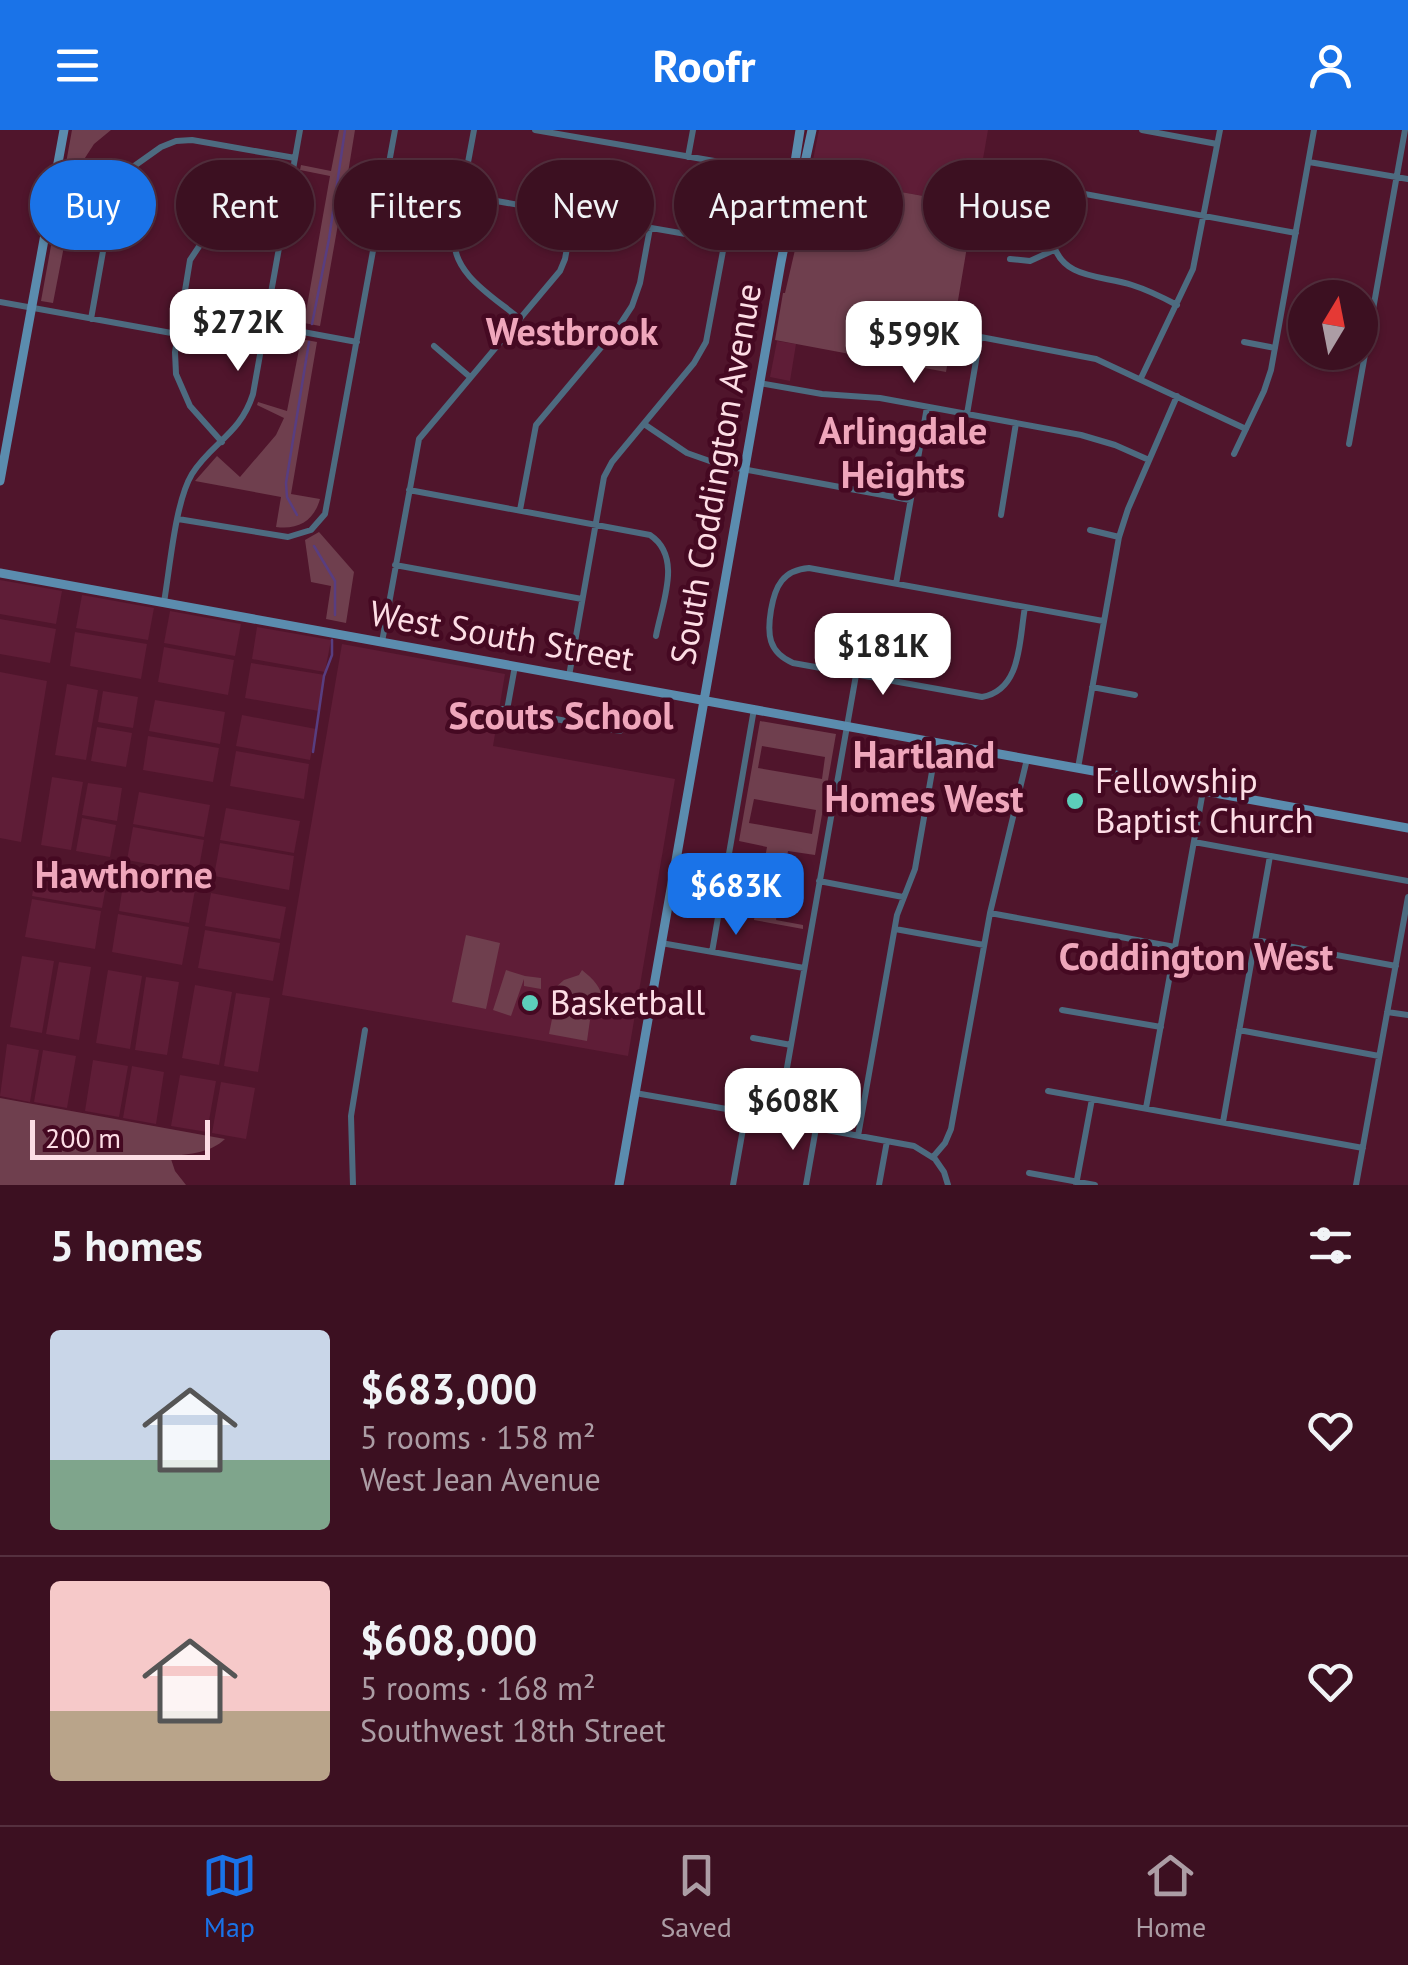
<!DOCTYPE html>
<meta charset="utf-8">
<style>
body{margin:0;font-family:"PT Sans",sans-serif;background:#471e2e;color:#f1f3f6;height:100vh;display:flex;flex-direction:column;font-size:38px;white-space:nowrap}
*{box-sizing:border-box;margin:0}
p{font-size:32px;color:#ac9da5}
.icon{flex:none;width:55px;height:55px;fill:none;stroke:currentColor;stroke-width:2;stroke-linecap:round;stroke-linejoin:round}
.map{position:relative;height:1055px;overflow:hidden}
.sheet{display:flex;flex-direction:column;background:#3c1021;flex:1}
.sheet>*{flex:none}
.guide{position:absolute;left:30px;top:30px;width:1350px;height:90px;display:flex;gap:20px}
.needle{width:65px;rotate:10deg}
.buttons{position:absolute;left:1288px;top:150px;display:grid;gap:20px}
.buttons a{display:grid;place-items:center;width:90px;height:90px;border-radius:50%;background:#3c1021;box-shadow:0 2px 8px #0004,0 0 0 2px #55303f;font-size:50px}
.scale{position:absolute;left:30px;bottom:25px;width:180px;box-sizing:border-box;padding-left:10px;border:5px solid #fddde5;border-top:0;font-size:28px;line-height:35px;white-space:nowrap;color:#fddde5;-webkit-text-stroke:8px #450922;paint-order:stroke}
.price{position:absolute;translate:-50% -85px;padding:0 22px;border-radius:20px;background:#fff;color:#222;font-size:32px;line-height:65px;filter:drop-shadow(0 2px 5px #0008)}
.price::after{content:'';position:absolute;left:50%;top:60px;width:30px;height:22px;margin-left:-15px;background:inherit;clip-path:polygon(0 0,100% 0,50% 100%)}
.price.current{background:#1a73e8;color:#fff}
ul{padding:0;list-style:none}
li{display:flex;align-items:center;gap:30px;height:250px;padding:0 50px}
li+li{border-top:2px solid #55303f}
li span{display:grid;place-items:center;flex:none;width:280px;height:200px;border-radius:10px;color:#555}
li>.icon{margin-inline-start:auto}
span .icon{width:120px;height:120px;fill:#fffc;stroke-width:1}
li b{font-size:42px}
h2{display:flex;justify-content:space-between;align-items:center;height:120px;padding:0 50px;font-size:42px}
.tag{padding:0 35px;border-radius:45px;background:#3c1021;box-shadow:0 2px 8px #0004,0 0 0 2px #55303f;font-size:35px;line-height:90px}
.tag.current{background:#1a73e8;color:#fff}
header{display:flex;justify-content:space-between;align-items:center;height:130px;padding:0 50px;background:#1a73e8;color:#fff;font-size:45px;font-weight:700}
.tabs{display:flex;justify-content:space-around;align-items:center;height:140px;border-top:2px solid #55303f;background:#3c1021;font-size:28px;color:#ac9da5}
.tabs a{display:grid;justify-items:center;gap:5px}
.tabs .current{color:#1a73e8}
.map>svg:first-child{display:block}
.built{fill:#5f1d37}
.green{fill:#6f3f4e;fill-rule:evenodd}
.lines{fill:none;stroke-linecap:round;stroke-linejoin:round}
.stream{stroke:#583d80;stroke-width:2.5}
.street{stroke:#4d6b80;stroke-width:6}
.secondary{stroke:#5b8cae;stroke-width:9}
.poi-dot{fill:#5cceba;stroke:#450922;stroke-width:4}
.labels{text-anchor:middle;stroke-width:9;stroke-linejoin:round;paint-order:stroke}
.street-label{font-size:35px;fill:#fddde5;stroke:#450922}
.poi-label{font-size:35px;fill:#fddde5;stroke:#450922;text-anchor:start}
.neighbourhood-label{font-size:38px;font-weight:bold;fill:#efa6bb;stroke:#450922}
</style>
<header><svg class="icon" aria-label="menu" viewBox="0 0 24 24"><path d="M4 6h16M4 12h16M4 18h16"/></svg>Roofr<svg class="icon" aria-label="person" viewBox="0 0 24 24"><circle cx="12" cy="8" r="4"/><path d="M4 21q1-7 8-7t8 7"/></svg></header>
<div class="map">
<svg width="1408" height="1055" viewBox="0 0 1408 1055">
<rect width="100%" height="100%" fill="#50152c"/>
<!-- built -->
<path class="built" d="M819 0H988L975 75 884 59 857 60 820 55 823 42 815 40 812 35Z
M777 211 796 214 790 251 770 247Z
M0 450 62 461 56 494 0 484Z
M82 465 154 478 148 510 76 498Z
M170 481 241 494 235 526 164 513Z
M0 489 56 499 50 533 0 524Z
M257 497 331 510 325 542 252 529Z
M75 502 147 514 141 549 70 536Z
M342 514 505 544 493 616 675 649 628 926 282 865Z
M164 517 234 530 228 565 158 552Z
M251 533 325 545 319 581 245 568Z
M0 542 47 551 21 712 0 708Z
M67 554 98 560 86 630 55 625Z
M103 561 138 567 133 598 98 592Z
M155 570 225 582 220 614 149 601Z
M242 585 316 599 310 630 236 616Z
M97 597 132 603 126 637 91 631Z
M148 606 219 618 213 652 143 640Z
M236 621 309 634 304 669 230 656Z
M52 647 83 652 71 720 41 715Z
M88 653 122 658 117 691 82 685Z
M139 662 210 675 204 707 133 694Z
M226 678 300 691 294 723 220 710Z
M82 688 116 695 110 727 76 721Z
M133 697 204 710 198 743 127 730Z
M220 713 294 726 289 760 214 746Z
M38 732 108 745 102 778 32 766Z
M124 748 195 760 189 793 119 781Z
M211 763 286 777 280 809 205 796Z
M32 769 101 781 95 819 25 807Z
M118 784 189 797 182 835 112 822Z
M205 800 280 813 273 851 198 838Z
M22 826 54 831 42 903 10 897Z
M59 832 91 837 79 910 46 904Z
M108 840 142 846 130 919 96 913Z
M146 847 179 852 167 925 135 920Z
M195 855 232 862 219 935 182 928Z
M236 863 270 868 258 942 224 936Z
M7 914 39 920 30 972 0 966Z
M43 920 76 926 67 978 34 972Z
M93 930 128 936 119 987 85 981Z
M132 936 164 942 156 994 123 988Z
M180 945 216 951 207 1002 171 996Z
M221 952 255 958 246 1009 212 1003Z"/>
<!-- green -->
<path class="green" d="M72 0H111L94 14 83 31 112 47 109 52 79 39 53 173 41 171Z
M339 0H355L348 43 378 48 377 54 346 49 320 196 304 193 330 46 300 40 301 35 331 41Z
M810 55 864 61 884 59 974 75 946 242 775 210 783 163H785Z
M301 209 317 212 291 364 320 369C314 391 298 400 276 397L281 367 195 351 217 326 240 347 276 305 284 288 257 275 258 272 287 281Z
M319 402 354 442 346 493 326 489 331 456 311 452 305 410Z
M760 591 836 604 815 725 788 721 776 790 803 795V799L754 790 767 717 739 711ZM762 616 825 627 822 649 758 638ZM754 669 816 680 812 704 749 693Z
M466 805 500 813 486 879 452 872Z
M506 840 525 846 541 848V859L524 856V849L511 886 493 880Z
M582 840C597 852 608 864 599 884L587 889 590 890 587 911 549 904 553 884 573 886 555 865 556 857 564 850 579 845Z
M0 968 225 1009C210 1023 191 1024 170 1026L175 1041 186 1055H0Z"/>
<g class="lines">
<!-- stream -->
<path class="stream" d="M312 194 329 109 345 0
M297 385 287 367 286 353 309 212
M314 416 335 451V485
M313 622 324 546 332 525V510"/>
<!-- street -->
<path class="street" d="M474 0 454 108C453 145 494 167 520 189
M535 0 795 45
M1142 0 1217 14
M688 27 693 0
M1309 32 1408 49
M982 45 1296 103
M1060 60 1053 113C1063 150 1102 145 1132 155 1148 160 1162 167 1177 175
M462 65 726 111
M1010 129 1030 131 1054 120
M0 172 177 204
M91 189 113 65 119 51 130 39 161 17 176 11 192 10 295 28
M265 195 357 212
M954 202 1096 229 1246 299
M1244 212 1275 218
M434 216 470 247
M1141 248 1193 139 1220 0
M759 253 822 264 880 268 1081 305 1115 315 1149 330
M967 284 980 207
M644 294 687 323 721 335 910 370
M222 312 190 276 176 244 175 222 190 130 202 112 223 102 280 110
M1349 314 1405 0
M1234 324 1264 261 1271 240 1314 0
M409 360 650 405C683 427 662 473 656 506
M520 380 536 295 619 196 632 176 640 153 650 98
M1001 385 1016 293
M178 389 288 407 311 400 325 384 395 0
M1090 400 1119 407
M395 435 582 469
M896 454 927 277
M164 472C170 438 175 372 192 344 212 312 240 305 253 264L300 0
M1025 477C1019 510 1022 560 982 567L793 533C768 522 767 504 771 480 775 456 783 440 809 438 907 456 1005 474 1103 491
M382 512 419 309 560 141 565 129 573 85
M569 546 604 347 612 332 694 233 706 212 739 35
M1092 557 1135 565
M502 579 620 601
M507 580 515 536
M1078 638 1119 407 1128 379 1177 266
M1194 712 1408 751
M819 751 903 767
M990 783 1175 817
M895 799 984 815
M1255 810 1396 836
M661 813 804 838
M712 822 754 579
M1062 880 1161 897
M1387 882 1408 885
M1239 900 1379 926
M753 908 791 915
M1048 961 1363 1018
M635 963 761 985 794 994 914 1016 935 1029 944 1042 948 1055
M1146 978 1203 661
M778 989 856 545
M1223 992 1270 726
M858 1006 897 785 915 739 937 613
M933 1027 945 1013 951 999 990 783 1027 629
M1029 1043 1095 1055
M353 1055 351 986 365 900
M733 1055 746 982
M806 1055 816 998
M879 1055 887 1011
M1076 1055 1092 969
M1356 1055 1408 767"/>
<!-- secondary -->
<path class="secondary" d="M796 57 802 46 812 0
M0 351 64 0
M0 443 1408 698
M619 1055 781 132 796 57 793 45 800 0"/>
</g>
<!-- markers -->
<g class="poi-dot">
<circle cx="1075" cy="671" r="10"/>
<circle cx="530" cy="873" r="10"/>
</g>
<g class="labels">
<!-- street labels -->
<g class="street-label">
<text transform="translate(716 344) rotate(-80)" y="12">South Coddington Avenue</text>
<text transform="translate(502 506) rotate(10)" y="12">West South Street</text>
</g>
<!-- poi labels -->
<g class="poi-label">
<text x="1095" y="663">Fellowship<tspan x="1095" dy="40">Baptist Church</tspan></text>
<text x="550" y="885">Basketball</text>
</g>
<!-- neighbourhood labels -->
<g class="neighbourhood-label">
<text x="572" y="215">Westbrook</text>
<text x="903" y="314">Arlingdale<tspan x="903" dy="44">Heights</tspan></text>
<text x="561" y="599">Scouts School</text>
<text x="924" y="638">Hartland<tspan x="924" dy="44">Homes West</tspan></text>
<text x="124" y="758">Hawthorne</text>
<text x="1196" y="840">Coddington West</text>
</g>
</g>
</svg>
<div class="buttons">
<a><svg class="needle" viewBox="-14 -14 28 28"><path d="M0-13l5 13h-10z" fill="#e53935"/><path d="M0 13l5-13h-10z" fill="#ac9da5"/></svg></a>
</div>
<div class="scale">200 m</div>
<b class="price" style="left:238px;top:244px">$272K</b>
<b class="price" style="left:914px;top:256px">$599K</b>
<b class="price" style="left:883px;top:568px">$181K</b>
<b class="price current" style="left:736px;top:808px">$683K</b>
<b class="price" style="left:793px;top:1023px">$608K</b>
<div class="guide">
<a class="tag current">Buy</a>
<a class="tag">Rent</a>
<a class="tag">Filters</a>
<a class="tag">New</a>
<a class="tag">Apartment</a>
<a class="tag">House</a>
</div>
</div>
<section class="sheet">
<h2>5 homes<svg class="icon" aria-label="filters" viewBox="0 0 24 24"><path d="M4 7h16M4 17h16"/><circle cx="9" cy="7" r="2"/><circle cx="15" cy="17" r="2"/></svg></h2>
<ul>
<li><span style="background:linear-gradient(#c9d6e8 65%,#7fa58c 0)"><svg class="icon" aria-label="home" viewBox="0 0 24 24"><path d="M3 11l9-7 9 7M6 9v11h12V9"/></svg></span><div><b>$683,000</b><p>5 rooms · 158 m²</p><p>West Jean Avenue</p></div><svg class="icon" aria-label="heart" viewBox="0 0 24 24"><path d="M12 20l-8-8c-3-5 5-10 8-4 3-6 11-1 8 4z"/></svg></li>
<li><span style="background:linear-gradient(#f6c9c9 65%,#b9a48a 0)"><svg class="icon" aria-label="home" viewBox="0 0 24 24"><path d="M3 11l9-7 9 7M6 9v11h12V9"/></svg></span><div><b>$608,000</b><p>5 rooms · 168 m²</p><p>Southwest 18th Street</p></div><svg class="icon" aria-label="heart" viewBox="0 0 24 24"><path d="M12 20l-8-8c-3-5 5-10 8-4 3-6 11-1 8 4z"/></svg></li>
</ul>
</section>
<nav class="tabs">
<a class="current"><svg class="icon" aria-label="map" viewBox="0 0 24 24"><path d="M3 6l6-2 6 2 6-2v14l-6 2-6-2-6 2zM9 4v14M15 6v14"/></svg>Map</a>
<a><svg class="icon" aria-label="saved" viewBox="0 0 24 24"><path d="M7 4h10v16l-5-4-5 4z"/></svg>Saved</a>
<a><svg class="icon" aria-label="home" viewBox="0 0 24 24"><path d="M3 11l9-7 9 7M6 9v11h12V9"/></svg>Home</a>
</nav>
